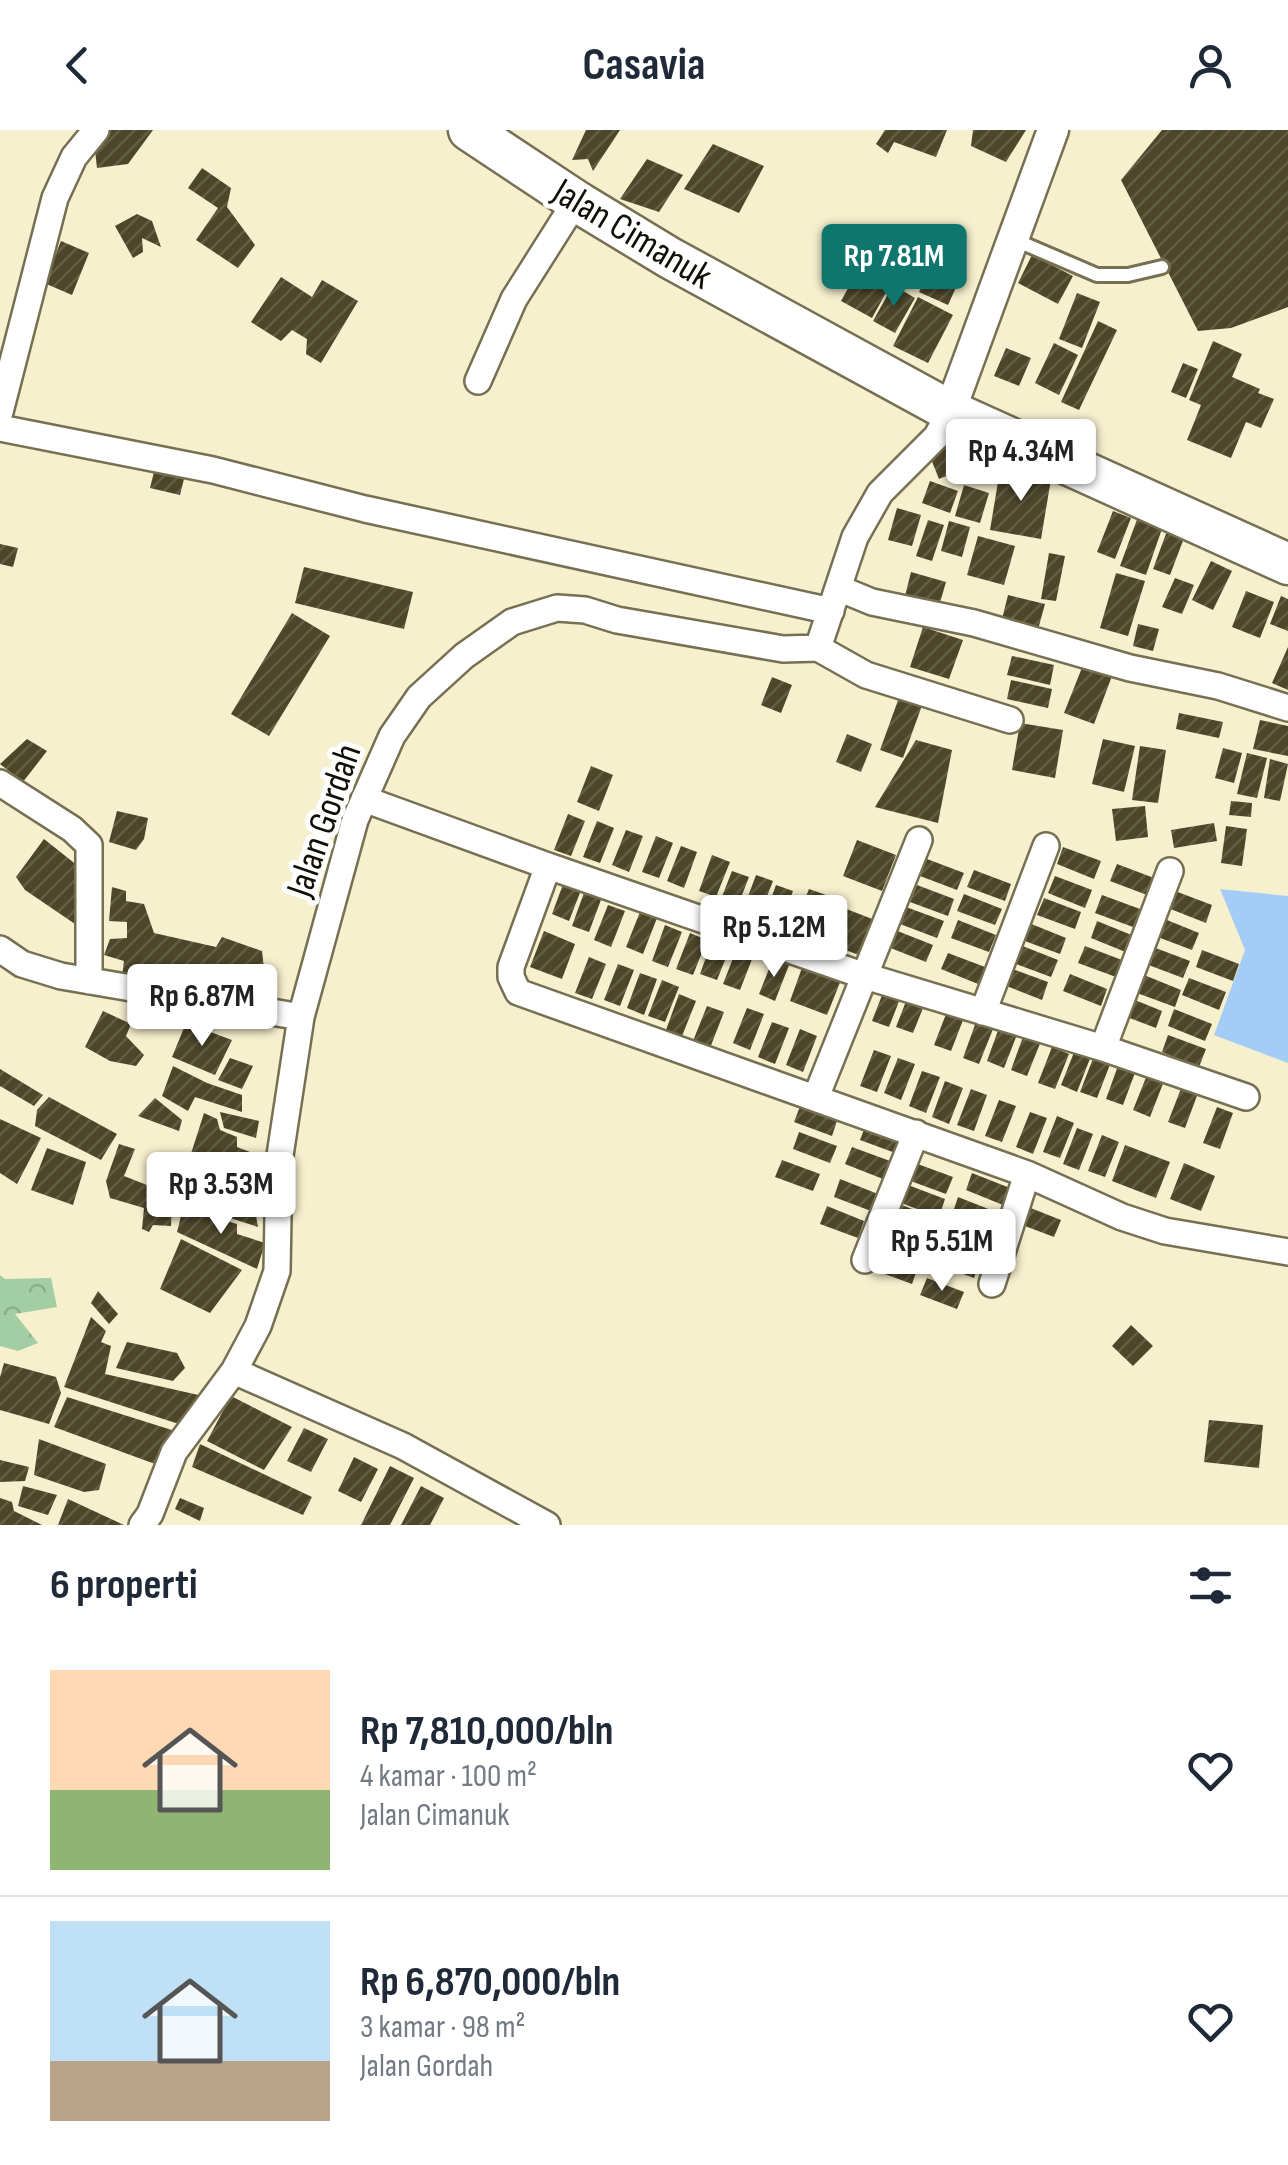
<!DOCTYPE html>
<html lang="id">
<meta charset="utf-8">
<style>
body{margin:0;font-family:"Sofia Sans Condensed",sans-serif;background:#f6f6f7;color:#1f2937;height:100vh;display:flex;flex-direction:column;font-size:38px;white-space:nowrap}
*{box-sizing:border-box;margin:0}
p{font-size:32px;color:#747a83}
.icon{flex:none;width:55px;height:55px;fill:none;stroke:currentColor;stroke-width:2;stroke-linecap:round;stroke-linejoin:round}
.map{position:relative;height:1395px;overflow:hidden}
.drawer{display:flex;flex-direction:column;background:#fff;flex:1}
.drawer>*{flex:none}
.price{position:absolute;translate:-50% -85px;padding:0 22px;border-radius:10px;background:#fff;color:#222;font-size:32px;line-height:65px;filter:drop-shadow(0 2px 5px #0008)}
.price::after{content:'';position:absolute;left:50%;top:60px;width:30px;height:22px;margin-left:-15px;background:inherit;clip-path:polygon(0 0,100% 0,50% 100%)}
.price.active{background:#0f766e;color:#fff}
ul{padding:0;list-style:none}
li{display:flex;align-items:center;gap:30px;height:250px;padding:0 50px}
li+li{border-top:2px solid #e0e1e3}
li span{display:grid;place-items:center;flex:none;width:280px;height:200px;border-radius:0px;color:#555}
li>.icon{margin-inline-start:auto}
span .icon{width:120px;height:120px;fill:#fffc;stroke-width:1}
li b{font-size:42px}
h2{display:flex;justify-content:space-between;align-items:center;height:120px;padding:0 50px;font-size:42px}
header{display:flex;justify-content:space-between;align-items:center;height:130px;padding:0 50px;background:#fff;font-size:45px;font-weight:700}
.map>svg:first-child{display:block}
.forest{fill:url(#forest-crowns)}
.water{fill:#a3cdf6}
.building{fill:url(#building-hatch)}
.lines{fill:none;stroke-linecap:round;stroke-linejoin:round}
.service-casing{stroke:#766f52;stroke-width:18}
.minor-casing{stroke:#766f52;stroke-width:30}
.tertiary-casing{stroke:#766f52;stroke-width:35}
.primary-casing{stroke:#766f52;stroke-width:45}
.service{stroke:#fff;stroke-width:12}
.minor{stroke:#fff;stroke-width:25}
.tertiary{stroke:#fff;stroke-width:30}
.primary{stroke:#fff;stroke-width:40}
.labels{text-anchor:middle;stroke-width:10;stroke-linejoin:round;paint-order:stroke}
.street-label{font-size:38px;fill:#110f04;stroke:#fff}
</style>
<header><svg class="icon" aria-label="back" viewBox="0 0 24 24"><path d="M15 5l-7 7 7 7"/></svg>Casavia<svg class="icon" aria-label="person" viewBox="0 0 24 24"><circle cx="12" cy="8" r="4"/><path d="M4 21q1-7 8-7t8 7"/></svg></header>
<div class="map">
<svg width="1288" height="1395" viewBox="0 0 1288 1395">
<defs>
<pattern id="forest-crowns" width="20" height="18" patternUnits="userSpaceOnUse" patternTransform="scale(2.5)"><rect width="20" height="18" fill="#a3cda3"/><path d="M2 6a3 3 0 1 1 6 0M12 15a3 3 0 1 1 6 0" fill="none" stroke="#8baf8b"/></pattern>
<pattern id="building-hatch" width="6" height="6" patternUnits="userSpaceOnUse" patternTransform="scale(2.5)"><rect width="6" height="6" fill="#4d472a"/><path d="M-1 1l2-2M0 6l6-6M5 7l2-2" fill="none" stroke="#625d46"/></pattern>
</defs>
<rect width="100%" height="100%" fill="#f7f0cf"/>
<!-- forest -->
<path class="forest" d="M0 1145 5 1149 51 1148 57 1177 15 1184 38 1213 18 1221 0 1216Z"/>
<!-- water -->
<path class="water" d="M1220 759 1288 766V933L1214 905 1245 820Z"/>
<!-- building -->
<path class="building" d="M103 0H153L128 34 97 38 94 12Z
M586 0H620L593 41 588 29 572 30Z
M885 0H947L936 27 894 12 888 23 876 14Z
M973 0H1026L1006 32 971 16Z
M1162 0H1288V177L1231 198 1198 201 1121 50Z
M713 14 764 36 739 83 684 59Z
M647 29 683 45 659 82 620 69Z
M202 38 231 58 227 77 255 115 238 138 196 110 218 78 188 58Z
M137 84 152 91 161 117 142 108 143 122 133 128 115 96Z
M61 111 89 123 72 165 44 153Z
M1032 125 1073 146 1058 174 1018 153Z
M932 131 962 144 948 175 919 162Z
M861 135 892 152 872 188 841 171Z
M281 147 312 167 322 150 358 171 321 233 306 224 307 209 292 200 281 211 251 192Z
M893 155 915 168 895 203 873 191Z
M1077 163 1100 172 1082 218 1059 209Z
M918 167 953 185 928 233 893 216Z
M1098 191 1117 200 1079 280 1061 272Z
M1213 211 1242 224 1232 247 1260 259 1258 263 1274 269 1261 298 1246 292 1231 328 1187 310 1201 275 1189 270Z
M1054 213 1078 225 1059 265 1035 253Z
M1006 218 1031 228 1019 256 994 246Z
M1183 233 1198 239 1186 268 1171 262Z
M967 309 977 334 939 349 929 324Z
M155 338 185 345 180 365 150 358Z
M1000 340 1051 349 1041 409 990 400Z
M930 351 958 361 950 383 922 373Z
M964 355 989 363 980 393 955 386Z
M897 378 921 385 912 416 888 410Z
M1113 381 1131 388 1115 429 1097 422Z
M1139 384 1164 393 1146 445 1120 436Z
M928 390 944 395 932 431 916 426Z
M949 391 970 397 962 427 941 421Z
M1167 401 1184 408 1170 445 1153 439Z
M978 406 1015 416 1004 455 967 445Z
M0 414 18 418 13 437 0 434Z
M1049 423 1065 426 1056 471 1041 469Z
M1211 431 1232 441 1213 480 1192 470Z
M304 437 413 462 404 499 295 473Z
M911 442 946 452 939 476 905 466Z
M1116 443 1145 451 1128 506 1100 498Z
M1175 448 1194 455 1182 484 1162 477Z
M1246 461 1274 472 1260 508 1232 497Z
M1008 465 1045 474 1037 503 1001 493Z
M1281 466 1288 469V501L1270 494Z
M292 483 330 506 269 606 231 584Z
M1138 494 1159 499 1153 521 1133 516Z
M923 497 963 510 949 549 910 537Z
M1288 517V560L1272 553Z
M1012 526 1054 535 1050 555 1007 545Z
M1083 535 1112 546 1094 594 1064 583Z
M772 547 792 555 781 583 761 575Z
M1011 550 1052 559 1048 578 1007 569Z
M901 562 924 570 903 628 880 620Z
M1179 583 1223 592 1219 608 1176 599Z
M1260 590 1288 596V626L1253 619Z
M1020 593 1063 600 1055 648 1012 640Z
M847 604 872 614 861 642 836 632Z
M27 609 47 621 23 652 0 634Z
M1103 609 1135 616 1124 662 1092 654Z
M916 610 952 620 938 693 875 677Z
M1140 616 1166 620 1158 673 1132 670Z
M1223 618 1242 623 1234 653 1215 648Z
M1247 623 1267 628 1257 668 1237 664Z
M1270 629 1288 634 1280 671 1264 668Z
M591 636 613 645 599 681 577 672Z
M1231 671 1252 673 1251 687 1229 685Z
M1145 676 1148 707 1116 711 1112 679Z
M117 681 148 688 144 709 136 720 109 712Z
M568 684 585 691 571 726 554 720Z
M597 691 614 698 600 733 583 727Z
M1214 693 1217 711 1174 718 1171 700Z
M1226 696 1247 699 1242 736 1221 733Z
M626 700 643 706 629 742 612 735Z
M656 706 673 713 659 748 642 742Z
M44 709 78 736 75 794 25 760 16 747Z
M857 710 896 725 882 761 843 746Z
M681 716 697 722 684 758 667 751Z
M1063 717 1101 731 1094 749 1057 734Z
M712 725 730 732 716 767 699 761Z
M927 729 964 743 957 760 920 746Z
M1117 734 1154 748 1147 765 1110 751Z
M974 740 1011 754 1005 771 967 757Z
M732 741 749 747 735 783 718 777Z
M756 745 773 751 759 787 743 780Z
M1055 746 1092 760 1085 778 1048 763Z
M565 749 583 755 569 791 552 784Z
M776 755 793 761 780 797 763 791Z
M917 755 954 769 948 786 910 772Z
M112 757 126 761V771L144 774 154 803 216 817 222 807 262 821 266 856 237 855 234 870 122 847 124 831 104 825 110 809 127 808V792L109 791Z
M809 759 826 765 812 801 795 794Z
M585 760 602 767 589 802 572 796Z
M1175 761 1212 775 1206 793 1168 778Z
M964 764 1002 779 995 795 957 781Z
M1102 765 1140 779 1133 797 1095 783Z
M1044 768 1081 782 1075 799 1037 785Z
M608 775 625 781 611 817 594 810Z
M841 777 875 790 861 826 828 813Z
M906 777 944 791 937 808 900 794Z
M640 782 657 788 643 824 626 817Z
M1162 788 1199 803 1192 820 1155 806Z
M958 790 996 805 989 822 951 808Z
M1097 791 1134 806 1128 823 1091 808Z
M1029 793 1066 808 1060 824 1022 810Z
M665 795 682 802 668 837 652 831Z
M895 800 933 815 926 832 888 817Z
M544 801 575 814 562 849 530 837Z
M690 803 707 810 693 845 676 839Z
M713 808 731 815 717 850 700 844Z
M1020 815 1058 830 1051 847 1013 833Z
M1085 816 1122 830 1116 847 1078 833Z
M1153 817 1190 831 1183 848 1146 834Z
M737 818 754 824 740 860 723 854Z
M1202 820 1239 834 1233 851 1196 837Z
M948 823 985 837 978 854 941 839Z
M589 827 606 834 592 869 575 863Z
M773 829 789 835 775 871 759 864Z
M618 834 634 840 620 876 604 870Z
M803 835 841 850 827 885 790 871Z
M1010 838 1048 852 1042 870 1004 855Z
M640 843 657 849 644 885 627 878Z
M1070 844 1107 859 1101 876 1063 861Z
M1144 845 1181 860 1175 877 1137 863Z
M1189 848 1226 862 1219 880 1182 865Z
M662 850 679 857 665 892 648 886Z
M886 855 903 861 889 897 872 891Z
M910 861 927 868 913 903 896 897Z
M679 864 696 871 682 906 666 900Z
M1125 866 1162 881 1156 898 1119 884Z
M707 876 724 882 710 918 693 911Z
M747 878 764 884 750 920 733 913Z
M948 879 965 885 951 921 934 915Z
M1174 879 1212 894 1205 911 1168 896Z
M103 881 131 894 126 906 144 925 136 936 110 931 85 917Z
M772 892 789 898 775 934 758 927Z
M976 892 993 899 979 934 963 928Z
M186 893 232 910 215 945 172 927Z
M1000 895 1018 902 1004 938 987 931Z
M800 899 817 906 803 942 786 935Z
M1024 904 1041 911 1027 946 1011 940Z
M1168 905 1206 919 1199 937 1162 922Z
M1052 917 1069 924 1055 959 1038 953Z
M874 920 891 926 877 962 860 956Z
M1075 920 1091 926 1077 962 1061 955Z
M1094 926 1111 932 1097 968 1080 962Z
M230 928 253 936 242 959 218 950Z
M898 928 915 934 901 970 884 963Z
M1119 933 1136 940 1123 975 1106 969Z
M173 936 207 953 242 965V982L195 967 188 981 162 966Z
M0 939 43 965 34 976 0 956Z
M922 941 940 947 926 983 909 976Z
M1147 945 1164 951 1150 987 1133 980Z
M945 951 963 958 949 994 932 987Z
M1182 956 1198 963 1185 998 1168 992Z
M971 959 987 965 974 1001 957 995Z
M49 967 117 1004 101 1030 35 996 37 980Z
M155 968 182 990 179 1001 138 986Z
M999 970 1016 976 1002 1012 985 1006Z
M801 974 838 988 832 1006 794 992Z
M1217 977 1233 983 1220 1019 1203 1013Z
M220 982 259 991 256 1008 224 998Z
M1030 982 1047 988 1033 1024 1016 1017Z
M204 983 217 989 220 1000 237 1007V1017L250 1022 241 1045 189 1030Z
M1057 986 1074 993 1060 1028 1043 1022Z
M0 989 41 1008 17 1054 0 1043Z
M867 992 904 1007 898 1024 860 1010Z
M1077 998 1093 1004 1079 1040 1063 1034Z
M799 1002 837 1016 830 1033 793 1019Z
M1102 1005 1119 1012 1105 1047 1088 1041Z
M119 1014 135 1019 124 1046 157 1059 156 1070 172 1073 171 1096 153 1095 149 1102 142 1099 144 1078 110 1068 106 1051Z
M1125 1015 1170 1032 1156 1068 1112 1051Z
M852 1017 890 1031 883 1049 845 1034Z
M47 1018 86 1032 73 1075 31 1060Z
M782 1030 820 1044 813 1061 775 1047Z
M915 1033 953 1047 946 1064 908 1050Z
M1184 1033 1215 1046 1201 1081 1170 1069Z
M190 1040 244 1055 242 1067 253 1069 258 1097 180 1072 175 1052Z
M972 1043 1010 1058 1003 1075 966 1060Z
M840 1049 878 1064 871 1081 834 1067Z
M908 1055 945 1069 939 1087 901 1073Z
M958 1067 996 1082 990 1099 952 1085Z
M902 1075 939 1090 933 1107 895 1093Z
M1023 1075 1061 1090 1054 1107 1017 1093Z
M827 1076 864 1091 858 1108 820 1094Z
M183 1078 237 1094V1104L265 1113 257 1139 177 1102Z
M950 1094 987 1108 981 1125 943 1111Z
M893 1097 931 1112 924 1129 887 1115Z
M181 1109 242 1140 210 1183 160 1159Z
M943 1117 980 1131 974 1148 936 1134Z
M880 1123 918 1137 912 1154 874 1140Z
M927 1148 964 1162 957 1179 920 1165Z
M98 1161 118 1184 109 1194 91 1173Z
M91 1187 106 1201 101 1212 111 1216 105 1244 203 1266 182 1295 64 1257Z
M1131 1195 1153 1216 1133 1236 1112 1216Z
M127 1212 177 1223 185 1238 173 1251 116 1238Z
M4 1233 56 1247 61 1263 49 1294 0 1280V1247Z
M231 1266 292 1297 264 1340 207 1311Z
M67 1267 175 1301 155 1334 54 1297Z
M1209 1290 1263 1295 1259 1338 1204 1332Z
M304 1298 328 1309 311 1342 287 1331Z
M39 1309 106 1334 99 1360 84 1362 34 1345Z
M200 1314 312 1367 303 1385 192 1337Z
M354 1327 378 1339 361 1372 338 1361Z
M0 1330 29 1337 25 1351 0 1352Z
M390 1336 414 1348 390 1395H361Z
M23 1356 57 1365 48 1385 18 1376Z
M421 1356 444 1368 430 1395H401Z
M0 1368 12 1372 14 1381 42 1395H0Z
M180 1368 204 1378 200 1391 175 1379Z
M68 1369 124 1395H58Z"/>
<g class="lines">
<!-- service casing -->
<g class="service-casing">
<path id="service" d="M1013 109 1097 145H1128L1162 137"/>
</g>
<!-- minor casing -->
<g class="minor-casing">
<path id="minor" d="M478 251 514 169 576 71
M0 282 55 68 74 27 96 0
M0 298 213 340 365 379 831 481
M838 458 872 472 974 493 1130 538 1218 556 1288 578
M818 518 866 545 1010 590
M0 653 72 699 89 715V851
M364 669 548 736 511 837V847L518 862 1027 1044 1122 1087 1165 1101 1288 1122
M548 736 865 846 1103 918 1246 967
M0 819 22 834 61 846 301 887
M983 882 1046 716
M1103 918 1170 741
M816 967 919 710
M865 1130 916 1003
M992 1154 1027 1044
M234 1241 403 1316 547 1395
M142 1395 150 1384 174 1322 234 1241 258 1196 277 1141 279 1032 301 887 355 690 392 606 419 567 464 526 512 492 557 478 585 480 617 490 783 519 818 518 855 407 880 363 937 306 950 281"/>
</g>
<!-- tertiary casing -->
<g class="tertiary-casing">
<path id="tertiary" d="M950 281 1053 0"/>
</g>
<!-- primary casing -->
<g class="primary-casing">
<path id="primary" d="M469 0 576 71 670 128 950 281 1288 434"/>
</g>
<!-- service -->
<use href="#service" class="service"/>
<!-- minor -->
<use href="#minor" class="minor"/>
<!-- tertiary -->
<use href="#tertiary" class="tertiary"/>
<!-- primary -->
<use href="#primary" class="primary"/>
</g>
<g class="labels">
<!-- street labels -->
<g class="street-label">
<text transform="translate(633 103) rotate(31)" y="13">Jalan Cimanuk</text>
<text transform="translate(323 690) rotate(-71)" y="13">Jalan Gordah</text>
</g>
</g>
</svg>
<b class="price active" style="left:894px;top:179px">Rp 7.81M</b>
<b class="price" style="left:1021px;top:374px">Rp 4.34M</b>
<b class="price" style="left:774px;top:850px">Rp 5.12M</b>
<b class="price" style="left:202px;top:919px">Rp 6.87M</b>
<b class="price" style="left:221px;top:1107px">Rp 3.53M</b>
<b class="price" style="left:942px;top:1164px">Rp 5.51M</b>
</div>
<section class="drawer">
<h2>6 properti<svg class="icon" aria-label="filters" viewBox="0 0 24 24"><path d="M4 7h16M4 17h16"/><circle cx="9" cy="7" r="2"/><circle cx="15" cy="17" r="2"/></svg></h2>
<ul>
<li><span style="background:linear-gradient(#ffd9b3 60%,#8fb573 0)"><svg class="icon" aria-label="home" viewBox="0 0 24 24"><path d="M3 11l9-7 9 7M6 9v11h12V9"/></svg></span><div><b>Rp 7,810,000/bln</b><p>4 kamar · 100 m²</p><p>Jalan Cimanuk</p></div><svg class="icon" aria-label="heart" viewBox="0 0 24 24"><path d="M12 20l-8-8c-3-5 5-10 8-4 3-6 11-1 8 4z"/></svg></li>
<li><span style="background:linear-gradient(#bfe0f5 70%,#b9a48a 0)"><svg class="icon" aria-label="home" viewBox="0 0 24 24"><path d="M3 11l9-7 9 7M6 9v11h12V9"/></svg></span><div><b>Rp 6,870,000/bln</b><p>3 kamar · 98 m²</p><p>Jalan Gordah</p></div><svg class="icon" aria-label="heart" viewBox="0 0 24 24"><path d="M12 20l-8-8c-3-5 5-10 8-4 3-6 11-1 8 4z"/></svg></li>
</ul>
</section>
